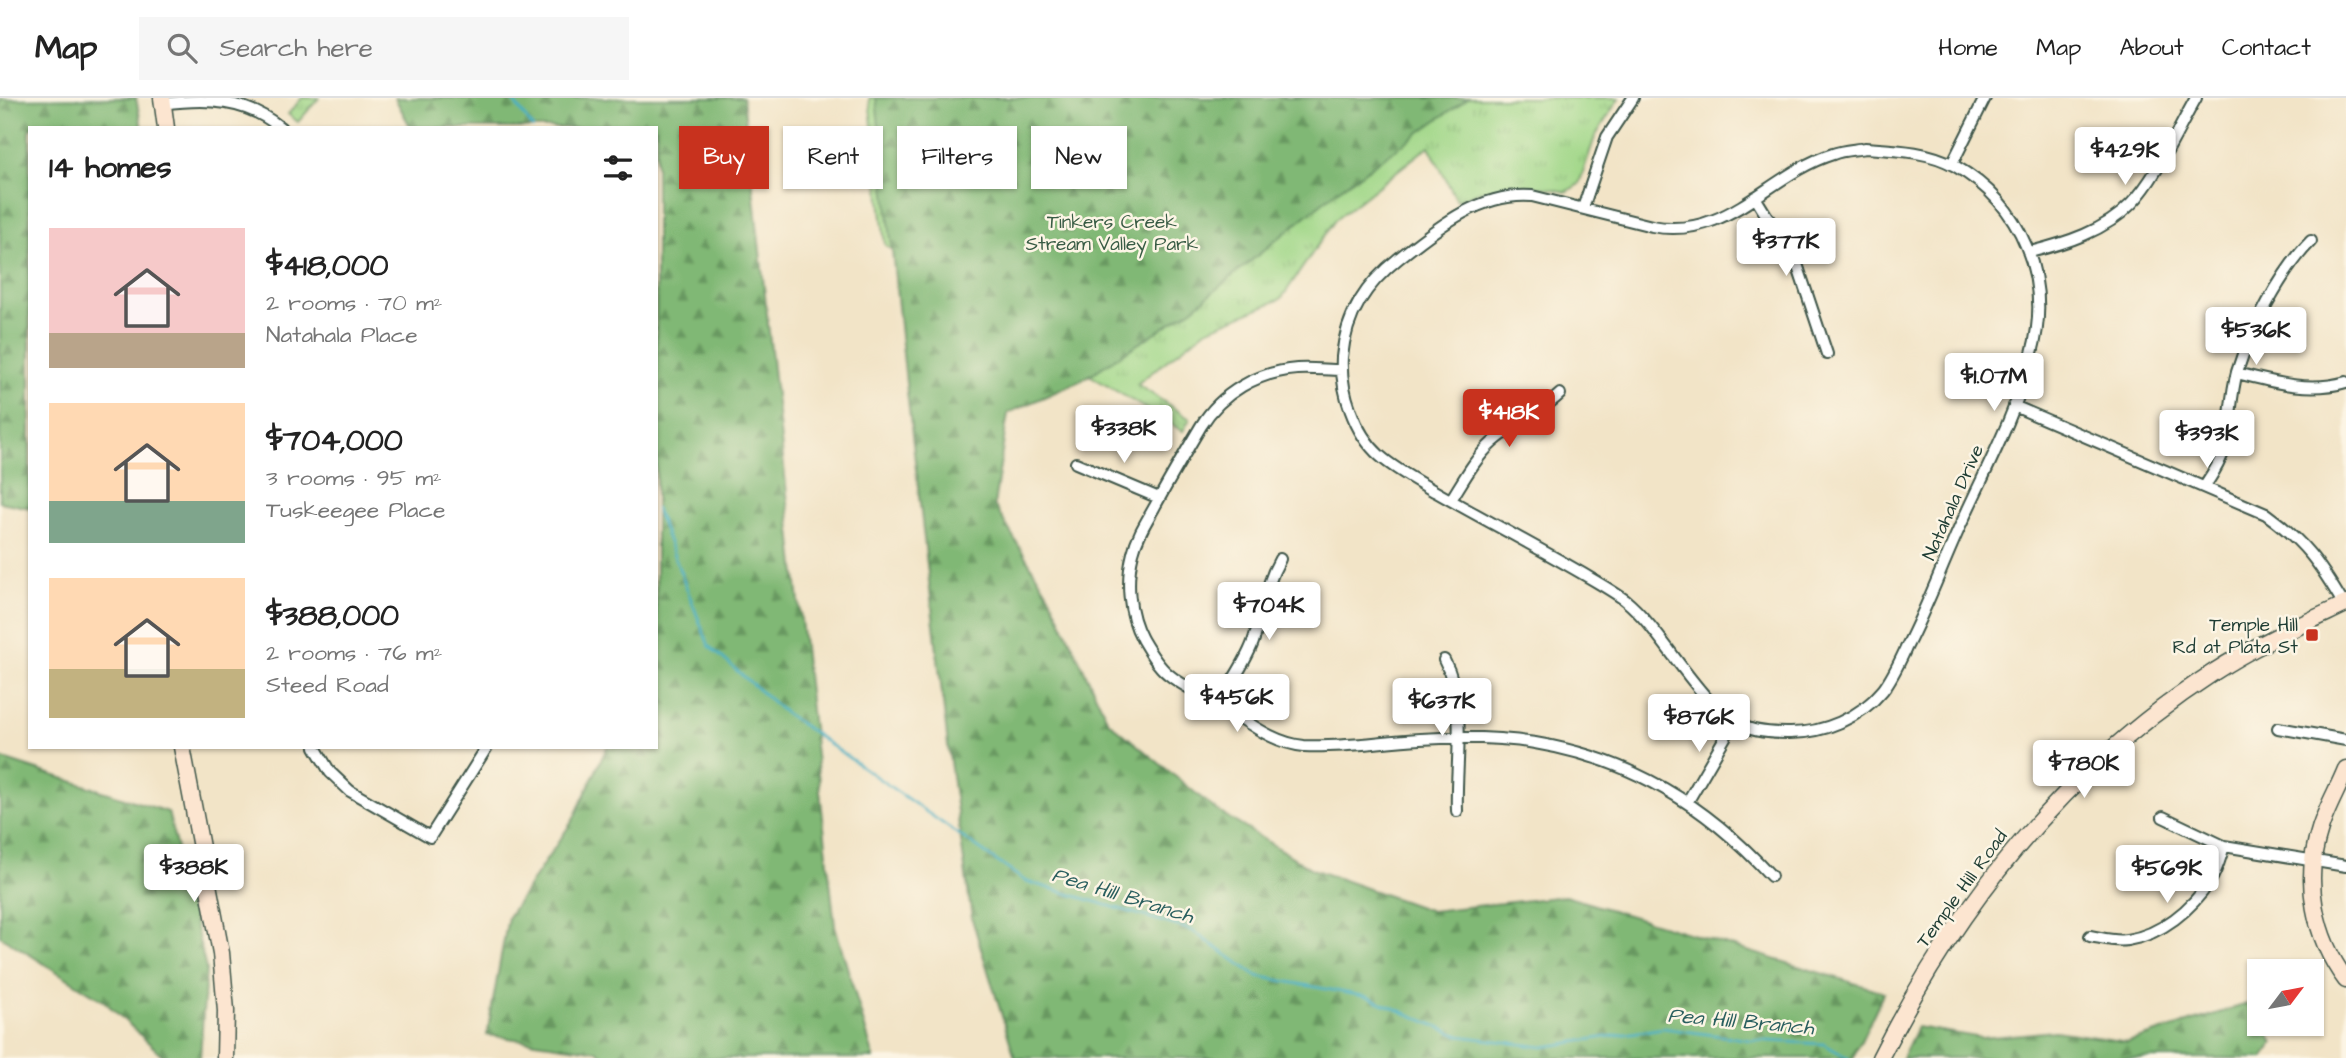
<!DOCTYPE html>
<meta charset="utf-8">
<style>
body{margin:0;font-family:"Architects Daughter",sans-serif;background:#f6f6f6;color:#222;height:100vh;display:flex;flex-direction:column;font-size:26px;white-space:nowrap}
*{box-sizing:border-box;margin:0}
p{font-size:23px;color:#767676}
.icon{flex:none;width:38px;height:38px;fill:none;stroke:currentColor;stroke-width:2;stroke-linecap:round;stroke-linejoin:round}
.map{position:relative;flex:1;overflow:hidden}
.panel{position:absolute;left:28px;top:28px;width:630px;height:623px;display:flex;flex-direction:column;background:#fff;border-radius:0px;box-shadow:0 2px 5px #0004}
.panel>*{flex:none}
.banner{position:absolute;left:679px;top:28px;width:665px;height:63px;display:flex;gap:14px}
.needle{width:46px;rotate:58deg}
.fabs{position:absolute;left:2247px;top:861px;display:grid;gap:14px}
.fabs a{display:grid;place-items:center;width:77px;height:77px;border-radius:0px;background:#fff;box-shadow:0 2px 5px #0004;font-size:35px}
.price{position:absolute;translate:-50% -60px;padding:0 16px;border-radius:7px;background:#fff;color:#222;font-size:23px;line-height:46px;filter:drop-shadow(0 2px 4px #0008)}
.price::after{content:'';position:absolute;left:50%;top:42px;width:21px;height:16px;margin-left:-10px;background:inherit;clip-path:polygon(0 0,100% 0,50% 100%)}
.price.on{background:#c8321e;color:#fff}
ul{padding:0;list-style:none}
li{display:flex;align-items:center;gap:21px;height:175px;padding:0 21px}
li span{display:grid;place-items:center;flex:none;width:196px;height:140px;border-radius:0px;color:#555}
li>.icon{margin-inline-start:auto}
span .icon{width:84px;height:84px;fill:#fffc;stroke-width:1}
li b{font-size:30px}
h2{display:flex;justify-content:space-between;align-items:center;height:84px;padding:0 21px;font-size:30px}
.tag{padding:0 24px;border-radius:0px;background:#fff;box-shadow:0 2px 5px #0004;font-size:24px;line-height:63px}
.tag.on{background:#c8321e;color:#fff}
header{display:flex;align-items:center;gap:42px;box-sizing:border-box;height:98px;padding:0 35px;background:#fff;border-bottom:2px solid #e0e0e0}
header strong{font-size:33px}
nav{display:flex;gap:38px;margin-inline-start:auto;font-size:24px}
.search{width:490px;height:63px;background:#f6f6f6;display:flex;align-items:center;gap:18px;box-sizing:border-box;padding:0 24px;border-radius:0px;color:#767676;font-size:26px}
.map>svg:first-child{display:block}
.grass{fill:url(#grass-tufts);stroke:#608a5e;stroke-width:2}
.forest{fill:url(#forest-firs);stroke:#507a54;stroke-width:2}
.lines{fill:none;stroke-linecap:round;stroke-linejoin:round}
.stream{stroke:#45afc4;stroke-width:2.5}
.street-casing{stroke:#3f564a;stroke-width:14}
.secondary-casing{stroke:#3f564a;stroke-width:19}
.street{stroke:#fff;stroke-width:10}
.secondary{stroke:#fce5d0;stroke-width:16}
.poi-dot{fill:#c8321e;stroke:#fcf5e5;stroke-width:2.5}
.labels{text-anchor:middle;stroke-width:5;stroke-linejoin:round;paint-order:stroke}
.park-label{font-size:19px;fill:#395c45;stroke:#fcf5e5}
.street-label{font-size:19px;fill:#1f3d34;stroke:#fcf5e5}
.poi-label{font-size:19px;fill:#1f3d34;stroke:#fcf5e5;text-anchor:end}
.water-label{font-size:21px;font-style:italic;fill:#2a5f5f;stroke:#fcf5e5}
</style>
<header>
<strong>Map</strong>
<div class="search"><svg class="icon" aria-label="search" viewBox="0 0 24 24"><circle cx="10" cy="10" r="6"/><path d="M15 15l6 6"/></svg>Search here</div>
<nav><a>Home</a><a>Map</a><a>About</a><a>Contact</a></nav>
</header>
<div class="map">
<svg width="2346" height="960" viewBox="0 0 2346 960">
<defs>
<pattern id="grass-tufts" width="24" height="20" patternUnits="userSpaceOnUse" patternTransform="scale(1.75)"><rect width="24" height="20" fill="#a0d788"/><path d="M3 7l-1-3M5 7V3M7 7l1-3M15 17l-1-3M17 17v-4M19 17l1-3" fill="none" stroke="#89b976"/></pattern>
<pattern id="forest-firs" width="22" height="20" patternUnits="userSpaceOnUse" patternTransform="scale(1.75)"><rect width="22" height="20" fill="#80b874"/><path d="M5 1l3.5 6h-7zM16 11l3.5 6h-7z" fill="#689760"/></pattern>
</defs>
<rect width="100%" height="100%" fill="#fcf5e5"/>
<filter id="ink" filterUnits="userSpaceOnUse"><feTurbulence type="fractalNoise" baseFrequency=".0143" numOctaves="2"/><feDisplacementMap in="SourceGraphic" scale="14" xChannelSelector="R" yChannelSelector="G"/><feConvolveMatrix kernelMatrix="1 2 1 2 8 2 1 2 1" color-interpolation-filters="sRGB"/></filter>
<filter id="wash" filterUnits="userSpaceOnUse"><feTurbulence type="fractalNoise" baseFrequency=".00686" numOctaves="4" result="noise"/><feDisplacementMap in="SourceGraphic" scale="28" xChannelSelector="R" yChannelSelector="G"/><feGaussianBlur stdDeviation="1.57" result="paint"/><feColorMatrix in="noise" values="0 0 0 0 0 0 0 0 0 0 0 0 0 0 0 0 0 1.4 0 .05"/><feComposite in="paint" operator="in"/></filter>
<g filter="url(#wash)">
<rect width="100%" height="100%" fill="#f2e4c7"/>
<!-- grass -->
<path class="grass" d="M302 0H319L298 24 288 16Z
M869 0H1619L1595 39 1579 86 1566 94C1527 84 1494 85 1457 103L1429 48 1335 122 1281 201 1206 232 1137 286 1190 321 1183 333 939 187 885 147Z"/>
<!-- forest -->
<path class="forest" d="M136 0 142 30H30V410L0 404V1Z
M395 0H743L835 828 874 960H606L598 953 487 937 508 819 573 722 607 649H656V30H411Z
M876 0H1468L1334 95 1192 211 1082 282 1008 315 994 407 1050 499 1108 623 1216 712 1312 771 1431 813 1565 798 1884 894 1853 960H1015L972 821 949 656 907 294Z
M0 660 168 714 206 871 200 960H165L105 904 0 838Z
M2250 905 2259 920V926H2263L2274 945 2263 960H1902L1917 929 1982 940 2055 933 2128 944Z"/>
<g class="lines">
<!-- stream -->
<path class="stream" d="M511 0 533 30
M656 411 709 548 785 615 1025 783 1191 832 1257 878 1368 899 1460 938 1543 949 1663 930 1751 942 1824 946 1848 960"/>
</g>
</g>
<g filter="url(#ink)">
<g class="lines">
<!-- street casing -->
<g class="street-casing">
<path id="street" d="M163 6C206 0 246 1 281 30
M1865 50C1895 52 1929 53 1955 68 2022 106 2052 181 2032 255 2016 317 1984 375 1958 433 1941 471 1926 511 1907 548 1900 563 1893 579 1883 592 1860 620 1823 636 1787 635 1774 635 1757 634 1745 629 1703 615 1664 533 1625 502 1614 494 1602 487 1590 480 1539 450 1487 423 1436 394 1417 383 1396 372 1380 358 1354 335 1340 292 1342 259 1346 216 1366 186 1399 160 1437 130 1480 94 1532 98L1652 128C1727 143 1768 76 1833 56 1843 52 1855 52 1865 50Z
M1952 66 1985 0
M1755 99 1798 169 1827 256
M1583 110 1607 39 1633 0
M2030 154C2066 145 2105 133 2131 106 2156 81 2178 31 2196 0
M1341 272C1327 272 1312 270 1297 271 1258 274 1221 295 1201 328 1185 355 1169 382 1154 410 1146 424 1137 438 1133 455 1126 482 1128 515 1142 541 1149 553 1157 567 1168 576 1182 588 1199 595 1215 604 1244 620 1270 645 1304 648 1343 650 1381 643 1420 641 1457 639 1498 639 1535 645 1631 661 1706 707 1771 778
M2237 275C2273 284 2309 295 2346 284
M2014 308 2266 416C2305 444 2320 466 2344 507
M1076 365 1159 400
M2205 388C2213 376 2221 363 2225 349 2231 325 2230 299 2237 274 2249 234 2282 172 2311 143
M1451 402C1463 383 1475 360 1493 344 1513 326 1539 316 1560 296
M1444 562C1468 606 1455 664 1457 713
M1218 606C1230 586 1245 566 1253 544 1263 515 1264 489 1280 461
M2278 630 2346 642
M315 649 330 674 350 693 430 739 487 649
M1688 703 1734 624
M2163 719 2224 748 2346 768
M2090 838C2102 840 2115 844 2127 842 2161 837 2192 811 2210 783 2217 773 2220 760 2224 748"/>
</g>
<!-- secondary casing -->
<g class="secondary-casing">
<path id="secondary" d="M162 0 166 30
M182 649 221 855 226 913 225 960
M2346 671C2338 691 2326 711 2320 731 2303 782 2314 839 2346 882
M1880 960C1958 805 2067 669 2214 574 2255 547 2301 527 2346 506"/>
</g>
<!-- street -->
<use href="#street" class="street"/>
<!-- secondary -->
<use href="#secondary" class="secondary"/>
</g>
</g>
<!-- markers -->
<rect class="poi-dot" x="2305" y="530" width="14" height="14" rx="3.5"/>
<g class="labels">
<!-- park labels -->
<g class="park-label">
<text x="1112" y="130">Tinkers Creek<tspan x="1112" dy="22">Stream Valley Park</tspan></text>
</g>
<!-- street labels -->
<g class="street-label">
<text transform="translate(1952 404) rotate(-66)" y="7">Natahala Drive</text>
<text transform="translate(1961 790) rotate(-54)" y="7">Temple Hill Road</text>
</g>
<!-- poi labels -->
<g class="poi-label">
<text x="2298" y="533">Temple Hill<tspan x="2298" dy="22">Rd at Plata St</tspan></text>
</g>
<!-- water labels -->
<g class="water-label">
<text transform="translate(1123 797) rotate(17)" y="7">Pea Hill Branch</text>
<text transform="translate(1741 923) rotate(5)" y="7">Pea Hill Branch</text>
</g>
</g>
</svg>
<div class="fabs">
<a><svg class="needle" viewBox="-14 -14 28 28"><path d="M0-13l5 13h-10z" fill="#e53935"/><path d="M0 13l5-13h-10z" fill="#767676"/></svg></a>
</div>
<b class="price" style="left:2125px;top:89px">$429K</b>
<b class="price" style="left:1786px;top:180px">$377K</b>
<b class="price" style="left:2256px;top:269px">$536K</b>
<b class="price" style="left:1994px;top:315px">$1.07M</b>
<b class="price on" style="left:1509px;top:351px">$418K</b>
<b class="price" style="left:1124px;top:367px">$338K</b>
<b class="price" style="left:2207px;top:372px">$393K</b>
<b class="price" style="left:1269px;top:544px">$704K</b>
<b class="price" style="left:1237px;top:636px">$456K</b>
<b class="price" style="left:1442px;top:640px">$637K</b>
<b class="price" style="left:1699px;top:656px">$876K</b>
<b class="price" style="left:2084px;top:702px">$780K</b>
<b class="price" style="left:194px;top:806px">$388K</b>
<b class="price" style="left:2167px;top:807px">$569K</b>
<div class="banner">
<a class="tag on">Buy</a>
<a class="tag">Rent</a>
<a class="tag">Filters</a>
<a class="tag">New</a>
</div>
<section class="panel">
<h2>14 homes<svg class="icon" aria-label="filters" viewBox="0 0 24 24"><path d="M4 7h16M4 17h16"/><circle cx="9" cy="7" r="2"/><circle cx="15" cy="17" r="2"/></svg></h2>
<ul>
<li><span style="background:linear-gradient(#f6c9c9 75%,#b9a48a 0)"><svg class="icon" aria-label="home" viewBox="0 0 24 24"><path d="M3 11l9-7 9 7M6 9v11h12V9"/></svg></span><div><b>$418,000</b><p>2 rooms · 70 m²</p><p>Natahala Place</p></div></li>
<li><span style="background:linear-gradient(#ffd9b3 70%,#7fa58c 0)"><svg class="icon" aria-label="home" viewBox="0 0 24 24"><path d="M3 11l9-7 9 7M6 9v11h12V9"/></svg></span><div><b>$704,000</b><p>3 rooms · 95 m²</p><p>Tuskeegee Place</p></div></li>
<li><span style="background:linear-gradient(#ffd9b3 65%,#c2b280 0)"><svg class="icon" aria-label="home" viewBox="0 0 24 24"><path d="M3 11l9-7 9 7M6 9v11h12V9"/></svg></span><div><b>$388,000</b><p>2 rooms · 76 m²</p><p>Steed Road</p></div></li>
</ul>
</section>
</div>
